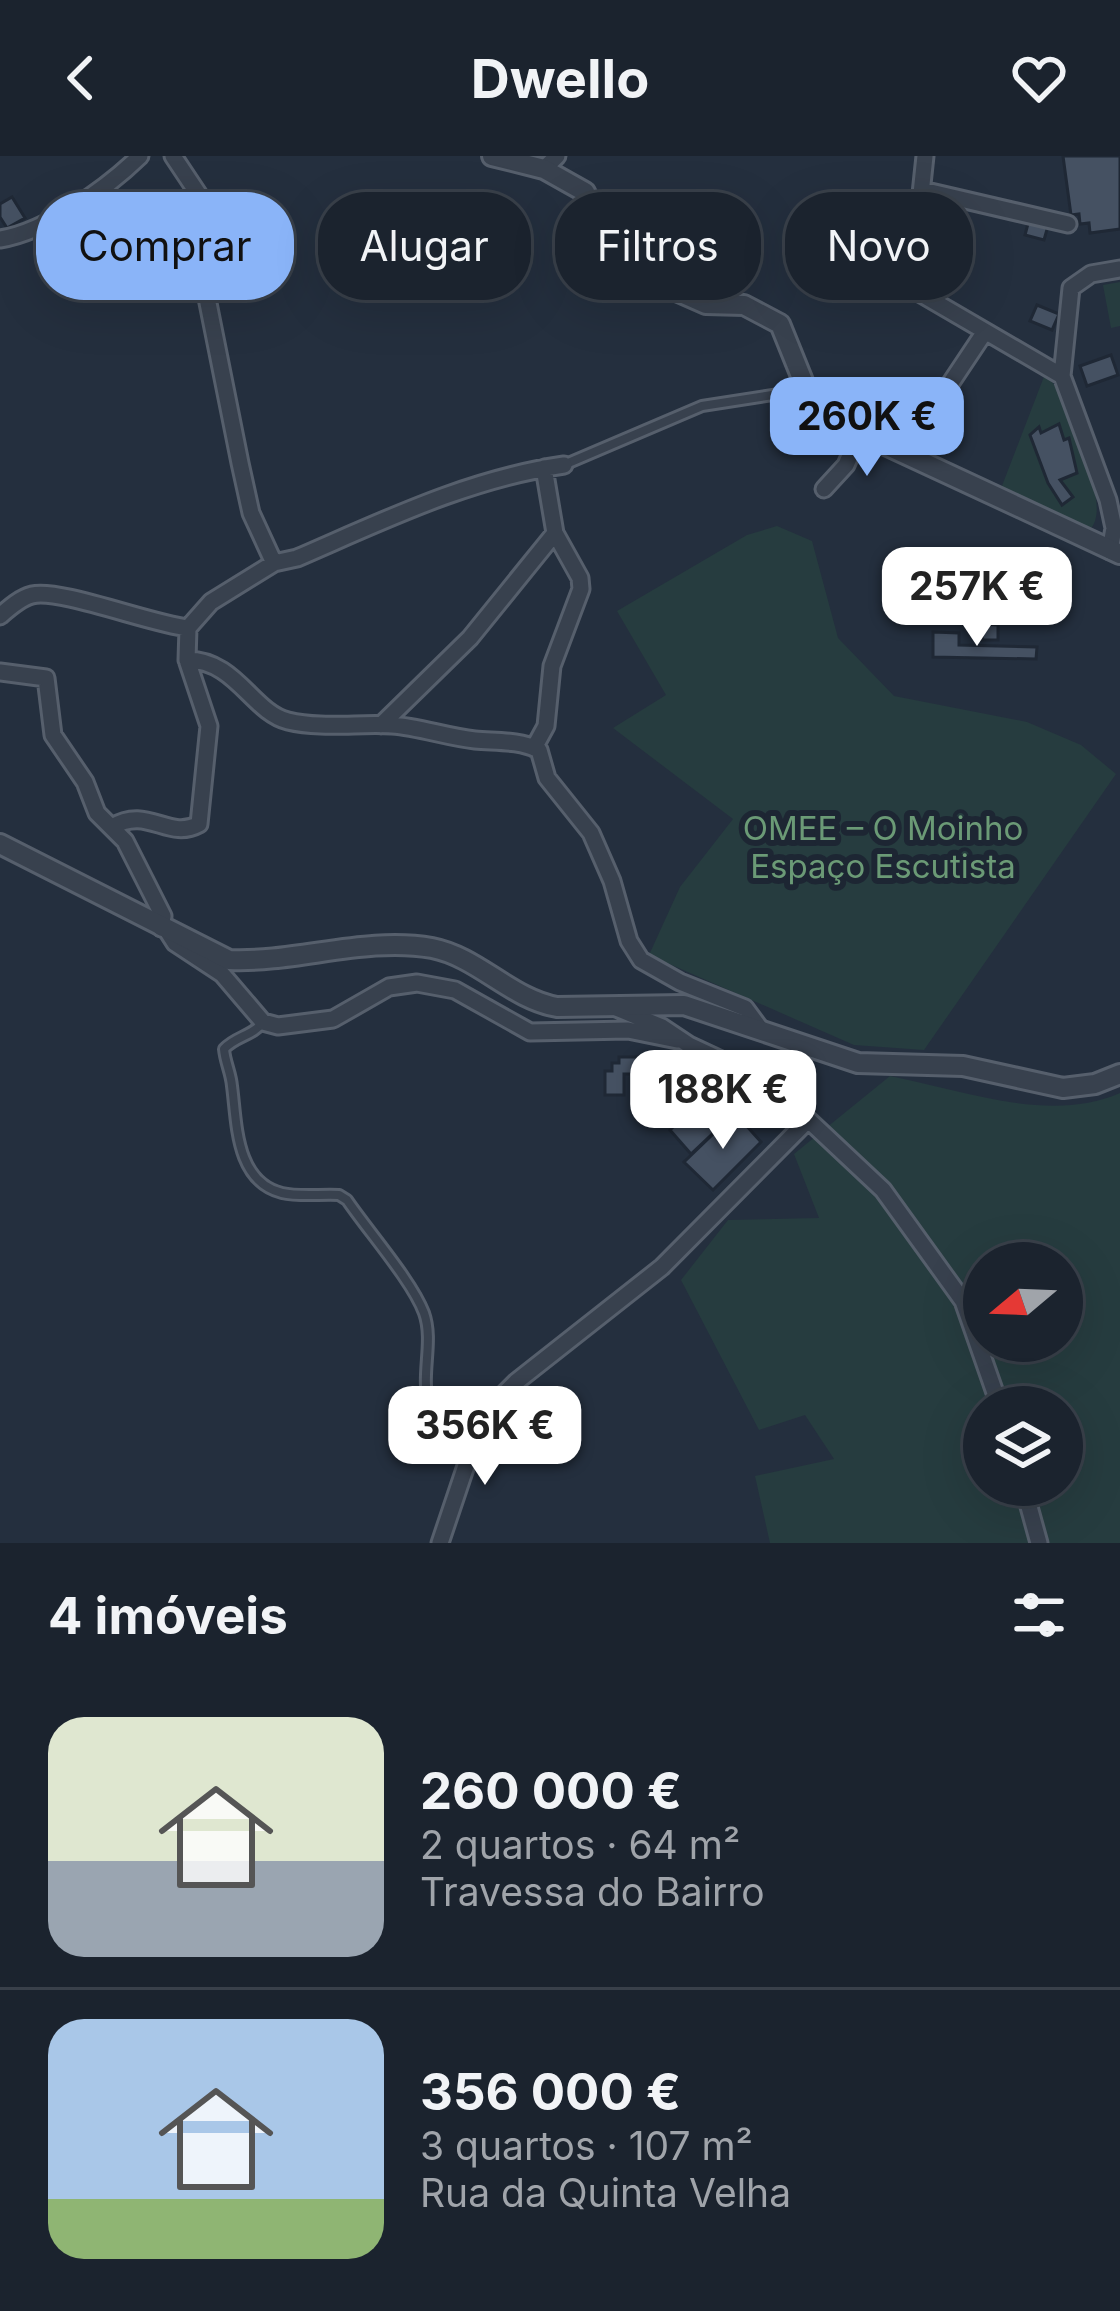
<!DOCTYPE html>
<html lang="pt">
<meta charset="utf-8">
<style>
body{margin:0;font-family:Inter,sans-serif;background:#282f3a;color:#f1f3f6;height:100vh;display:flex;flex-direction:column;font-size:45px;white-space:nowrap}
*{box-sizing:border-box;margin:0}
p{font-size:39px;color:#a0a4aa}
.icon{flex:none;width:66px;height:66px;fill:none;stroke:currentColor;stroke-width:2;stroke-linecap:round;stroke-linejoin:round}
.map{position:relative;height:1387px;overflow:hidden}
.sheet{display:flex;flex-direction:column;background:#1b232e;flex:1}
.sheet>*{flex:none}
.top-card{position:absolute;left:36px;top:36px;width:1050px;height:108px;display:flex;gap:24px}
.needle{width:78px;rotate:251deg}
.buttons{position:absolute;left:963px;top:1086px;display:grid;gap:24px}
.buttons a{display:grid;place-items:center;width:120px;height:120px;border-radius:50%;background:#1b232e;box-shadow:0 12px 48px #0002,0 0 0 3px #39404a;font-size:60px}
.price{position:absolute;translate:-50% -102px;padding:0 27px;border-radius:24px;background:#fff;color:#222;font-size:39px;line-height:78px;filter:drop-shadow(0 3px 6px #0008)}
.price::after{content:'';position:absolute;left:50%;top:72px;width:36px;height:27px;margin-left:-18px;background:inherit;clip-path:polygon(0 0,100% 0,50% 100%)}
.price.on{background:#8ab4f8;color:#111}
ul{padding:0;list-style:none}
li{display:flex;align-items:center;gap:36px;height:300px;padding:0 48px}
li+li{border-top:3px solid #39404a}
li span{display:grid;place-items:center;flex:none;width:336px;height:240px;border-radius:36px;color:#555}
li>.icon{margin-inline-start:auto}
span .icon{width:144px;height:144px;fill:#fffc;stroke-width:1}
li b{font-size:51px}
h2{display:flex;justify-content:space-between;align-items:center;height:144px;padding:0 48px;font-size:51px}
.chip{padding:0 42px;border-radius:48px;background:#1b232e;box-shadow:0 12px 48px #0002,0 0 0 3px #39404a;font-size:42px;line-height:108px}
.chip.on{background:#8ab4f8;color:#111}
header{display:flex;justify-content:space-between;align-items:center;height:156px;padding:0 48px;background:#1b232e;font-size:54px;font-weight:700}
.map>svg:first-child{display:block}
.green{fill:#263c3f;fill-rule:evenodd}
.building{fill:#455162;stroke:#1f2835;stroke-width:3}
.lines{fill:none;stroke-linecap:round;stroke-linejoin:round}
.service-casing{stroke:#565f6c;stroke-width:14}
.minor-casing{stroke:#565f6c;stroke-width:21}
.tertiary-casing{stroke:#565f6c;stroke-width:24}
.service{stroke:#38414e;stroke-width:8}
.minor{stroke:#38414e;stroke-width:15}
.tertiary{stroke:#38414e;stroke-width:18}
.labels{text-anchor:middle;stroke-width:12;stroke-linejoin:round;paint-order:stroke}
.park-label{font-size:33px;fill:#6b9a76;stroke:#1d2633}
</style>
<header><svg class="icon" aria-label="back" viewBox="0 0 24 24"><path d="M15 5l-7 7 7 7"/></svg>Dwello<svg class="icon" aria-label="heart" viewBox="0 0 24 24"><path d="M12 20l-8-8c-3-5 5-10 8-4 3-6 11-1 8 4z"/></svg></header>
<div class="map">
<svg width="1120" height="1387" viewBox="0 0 1120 1387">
<rect width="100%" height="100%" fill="#242f3e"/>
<!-- green -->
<path class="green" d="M1120 126V170L1111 172 1103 129Z
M1045 218 1057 232C1068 261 1115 353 1089 374L1000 335Z
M777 370 812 385 838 482 894 540 1027 566 1081 589 1116 618 924 894 854 889 649 799 680 731 733 663 613 572 666 539 617 455 747 379Z
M890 920C961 934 1051 968 1120 937V1387H770L755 1320 834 1303 805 1259 759 1274 681 1124 728 1064 819 1062 794 998ZM984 1107H1062V1185H984ZM984 1251H1062V1329H984Z"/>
<!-- building -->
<path class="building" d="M1063 0H1120V73L1090 77 1089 67 1080 68 1079 58 1071 59Z
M12 41 25 62 7 72 0 61V48Z
M1029 64 1048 70 1044 84 1025 79Z
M1037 149 1059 158 1052 174 1030 165Z
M1111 199 1118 219 1087 230 1080 210Z
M1059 268 1064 284 1069 282 1077 317 1060 324 1073 341 1062 349 1048 327 1030 279 1039 271 1041 277Z
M983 468 998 469V484H982Z
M933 476 959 477V489L1037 491 1036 503 933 501Z
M619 901H666V918H624V939H605V915H612V907H619Z
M703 943 727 964 691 998 670 974Z
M735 957 761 986 713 1034 684 1006Z"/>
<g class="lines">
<!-- service casing -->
<g class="service-casing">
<path id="service" d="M566 308 702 250 792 236 805 230
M263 866C253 880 236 880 224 893 225 906 231 917 232 930 237 967 235 1025 282 1037 299 1041 321 1038 339 1039L347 1044C368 1075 412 1125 424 1157 435 1188 418 1224 431 1252L472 1268"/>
</g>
<!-- minor casing -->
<g class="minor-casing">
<path id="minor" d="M173 0 199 39 205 65 207 142 240 307 251 357 274 407
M925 0 911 132 1062 220 1108 344 1114 372 1110 395
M544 13 557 0
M922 34 1068 68
M0 83C46 76 107 32 140 0
M1062 220 1071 132 1091 118 1120 113
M894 294 934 285 938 278V246L984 177
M824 333 846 309 860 277
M0 460C9 452 20 442 32 439 59 432 151 468 188 472
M187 504C236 504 252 556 288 565 321 573 358 567 392 569 419 571 447 581 475 584 497 586 518 584 539 594L547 622 591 677 612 725 629 785 641 804 680 826 745 852 762 875
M0 516 46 522 53 579 85 626 97 657 125 685 163 760 161 772
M381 569 470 482 555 377
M534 592 546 570 552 510 581 433 580 422 555 377 544 312
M112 671C148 649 168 685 199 668L209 570 187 504 188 472 211 446 274 407 297 402C385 364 468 323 564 309
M168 776 175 787 222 818 263 866 278 870 333 863 389 831 417 827 455 834 530 876 628 874 677 884
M614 851 662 871 689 889 768 926 883 1034 963 1145 1000 1251
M1023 1329 1039 1387
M440 1387 473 1289 474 1268 516 1226 662 1111 807 965"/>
</g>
<!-- tertiary casing -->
<g class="tertiary-casing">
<path id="tertiary" d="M492 0 544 13 585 36 605 78 631 115 706 148 744 149 780 168 805 230 820 249 860 277 1120 398
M0 688 229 804C296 807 366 780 432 792 478 801 511 843 557 851L684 849 858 907 963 910 1063 932 1095 928 1120 918"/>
</g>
<!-- service -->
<use href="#service" class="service"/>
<!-- minor -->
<use href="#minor" class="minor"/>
<!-- tertiary -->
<use href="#tertiary" class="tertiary"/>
</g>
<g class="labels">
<!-- park labels -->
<g class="park-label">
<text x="883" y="684">OMEE – O Moinho<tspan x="883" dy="38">Espaço Escutista</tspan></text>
</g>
</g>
</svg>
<div class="buttons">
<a><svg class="needle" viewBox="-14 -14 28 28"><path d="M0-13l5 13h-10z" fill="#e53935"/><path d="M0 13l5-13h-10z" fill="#a0a4aa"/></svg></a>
<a><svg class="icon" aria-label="layers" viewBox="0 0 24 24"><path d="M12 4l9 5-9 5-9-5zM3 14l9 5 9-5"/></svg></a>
</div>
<b class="price on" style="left:867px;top:323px">260K €</b>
<b class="price" style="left:977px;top:493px">257K €</b>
<b class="price" style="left:723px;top:996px">188K €</b>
<b class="price" style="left:485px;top:1332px">356K €</b>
<div class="top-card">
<a class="chip on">Comprar</a>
<a class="chip">Alugar</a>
<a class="chip">Filtros</a>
<a class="chip">Novo</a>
</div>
</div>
<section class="sheet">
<h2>4 imóveis<svg class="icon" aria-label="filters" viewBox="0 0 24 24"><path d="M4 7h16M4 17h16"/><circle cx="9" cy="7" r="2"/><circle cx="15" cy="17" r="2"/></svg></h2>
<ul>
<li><span style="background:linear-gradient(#dfe7d0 60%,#9aa5b1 0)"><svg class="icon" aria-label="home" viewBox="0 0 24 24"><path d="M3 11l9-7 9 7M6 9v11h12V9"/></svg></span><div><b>260 000 €</b><p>2 quartos · 64 m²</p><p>Travessa do Bairro</p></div></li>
<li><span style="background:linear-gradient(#a9c7e8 75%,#8fb573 0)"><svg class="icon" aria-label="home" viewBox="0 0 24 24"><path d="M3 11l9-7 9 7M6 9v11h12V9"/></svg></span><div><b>356 000 €</b><p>3 quartos · 107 m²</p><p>Rua da Quinta Velha</p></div></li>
</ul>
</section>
